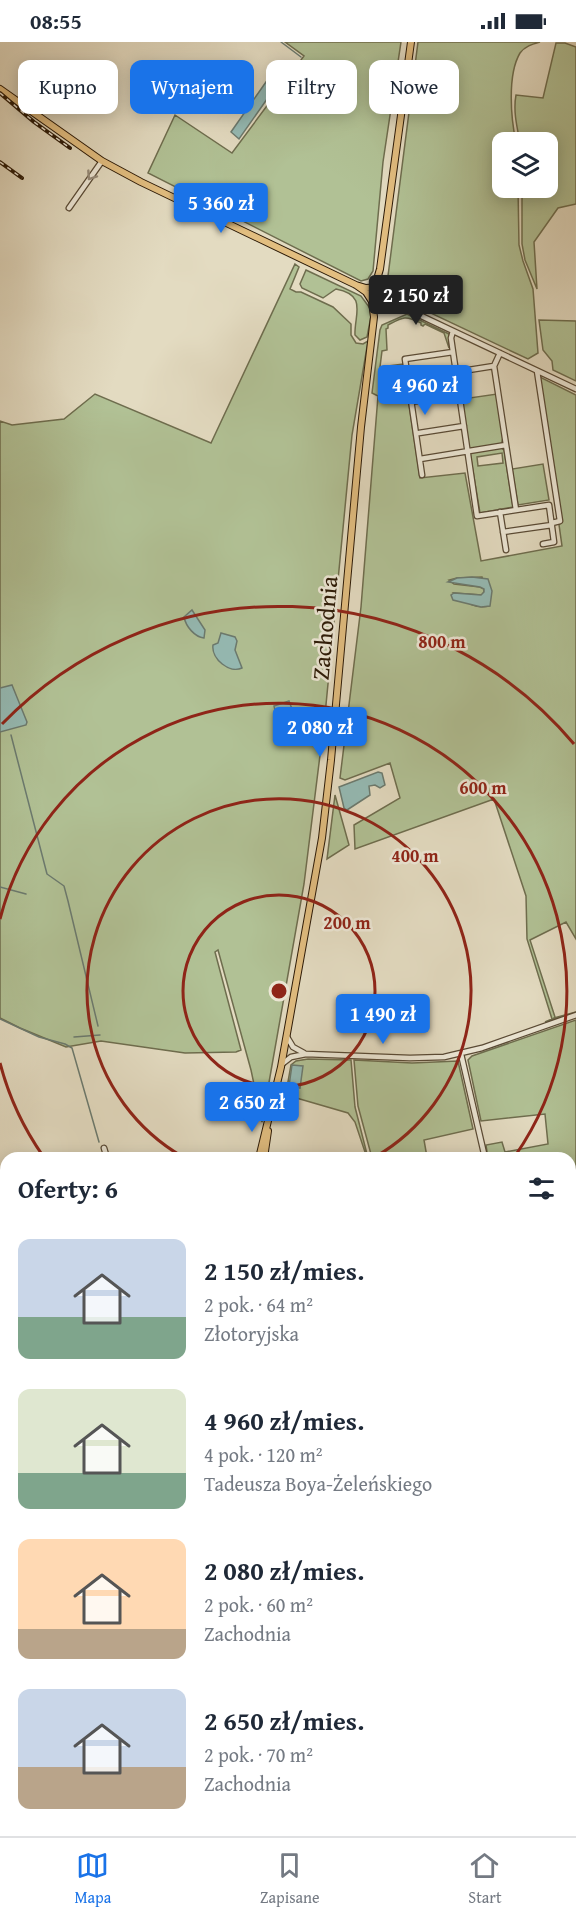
<!DOCTYPE html>
<html lang="pl">
<meta charset="utf-8">
<style>
body{margin:0;font-family:"Gentium Book Plus",serif;background:#f2f2f3;color:#1f2937;height:100vh;display:flex;flex-direction:column;font-size:22px;white-space:nowrap}
*{box-sizing:border-box;margin:0}
p{font-size:20px;color:#747a83}
.icon{flex:none;width:33px;height:33px;fill:none;stroke:currentColor;stroke-width:2;stroke-linecap:round;stroke-linejoin:round}
.map{position:relative;flex:1;overflow:hidden}
.panel{position:absolute;left:0px;top:1110px;width:576px;height:684px;display:flex;flex-direction:column;background:#fff;border-radius:18px 18px 0 0;box-shadow:0 3px 15px #0003}
.panel>*{flex:none}
.hud{position:absolute;left:18px;top:18px;width:540px;height:54px;display:flex;gap:12px}
.buttons{position:absolute;left:492px;top:90px;display:grid;gap:12px}
.buttons a{display:grid;place-items:center;width:66px;height:66px;border-radius:12px;background:#fff;box-shadow:0 3px 15px #0003;font-size:30px}
.price{position:absolute;translate:-50% -51px;padding:0 14px;border-radius:6px;background:#1a73e8;color:#fff;font-size:20px;line-height:39px;filter:drop-shadow(0 2px 3px #0008)}
.price::after{content:'';position:absolute;left:50%;top:36px;width:18px;height:14px;margin-left:-9px;background:inherit;clip-path:polygon(0 0,100% 0,50% 100%)}
.price.on{background:#222;color:#fff}
ul{padding:0;list-style:none}
li{display:flex;align-items:center;gap:18px;height:150px;padding:0 18px}
li span{display:grid;place-items:center;flex:none;width:168px;height:120px;border-radius:12px;color:#555}
li>.icon{margin-inline-start:auto}
span .icon{width:72px;height:72px;fill:#fffc;stroke-width:1}
li b{font-size:26px}
h2{display:flex;justify-content:space-between;align-items:center;height:72px;padding:0 18px;font-size:26px}
.chip{padding:0 21px;border-radius:12px;background:#fff;box-shadow:0 3px 15px #0003;font-size:21px;line-height:54px}
.chip.on{background:#1a73e8;color:#fff}
.status{display:flex;justify-content:space-between;align-items:center;height:42px;padding:0 30px;background:#fff;direction:ltr}
.status svg{height:16px;fill:currentColor}
.menu{display:flex;justify-content:space-around;align-items:center;height:84px;border-top:2px solid #e0e1e3;background:#fff;font-size:16px;color:#747a83}
.menu a{display:grid;justify-items:center;gap:3px}
.menu .on{color:#1a73e8}
.map>svg:first-child{display:block}
.green{fill:#b1c195;stroke:#6e6d4e;stroke-width:1.5;fill-rule:evenodd}
.water{fill:#95bbb5;stroke:#6b7a6f;stroke-width:1.5}
.lines{fill:none;stroke-linecap:round;stroke-linejoin:round}
.stream{stroke:#6b7a6f;stroke-width:1.5}
.minor-casing{stroke:#594a35;stroke-width:7}
.major-casing{stroke:#2b1906;stroke-width:8}
.minor{stroke:#ede8d7;stroke-width:4.5}
.major{stroke:#e2be80;stroke-width:6}
.rail-casing{stroke:#2b1906;stroke-width:4}
.rail{stroke:#ede8d7;stroke-width:1.5;stroke-dasharray:4.5;stroke-linecap:butt}
.oneway{stroke:#968b79}
.ring{fill:none;stroke:#8f2418;stroke-width:3}
.labels{text-anchor:middle;stroke-width:5;stroke-linejoin:round;paint-order:stroke}
.street-label{font-size:24px;fill:#2b1906;stroke:#ede8d7}
.centre{fill:#8f2418;stroke:#ede8d7;stroke-width:3}
.ring-label{font-size:18px;text-anchor:middle;font-weight:bold;fill:#8f2418;stroke:#ede8d7;stroke-width:5;stroke-linejoin:round;paint-order:stroke}
</style>
<div class="status"><b>08:55</b><svg viewBox="0 0 49 12"><path d="M0 12V9h3v3zM5 12V6h3v6zM10 12V3h3v9zM15 12V0h3v12zM26 1h20v11H26zM47 4h2v5h-2z"/></svg></div>
<div class="map">
<svg width="576" height="1794" viewBox="0 0 576 1794">
<rect width="100%" height="100%" fill="#e3dbc1"/>
<filter id="stains"><feTurbulence type="fractalNoise" baseFrequency=".00333" numOctaves="4"/><feColorMatrix values="0 0 0 0 .2 0 0 0 0 .09 0 0 0 0 .02 0 0 0 .5 -.17"/></filter>
<radialGradient id="worn" r=".72"><stop offset=".6" stop-color="#630" stop-opacity="0"/><stop offset="1" stop-color="#630" stop-opacity=".3"/></radialGradient>
<!-- green -->
<path class="green" d="M285 0H401L383 120 373 229 368 237 361 239 148 131 175 73 232 111 304 14Z
M418 0H540C533 2 525 4 520 11 507 33 511 77 516 100H502V146H518L519 203 523 219 533 247 538 311 528 317 401 257 397 251 392 253 388 243 393 245 388 234Z
M556 1H565L576 5V162L558 166 534 200 537 247 525 218 522 202V146H548V100H520C517 85 513 69 516 53L543 56Z
M295 222 299 225 290 247 296 250H301L333 265 351 282V293L356 301 363 302 368 299 352 393 325 673 304 842 262 1080 251 1028 218 908 215 910 241 1008 236 1010 185 1011 101 999 66 1005 20 986 0 976V379L12 383 64 377 95 352 211 401Z
M306 228 361 254 372 269 367 295 360 298 355 293C354 273 368 253 336 247L323 256 302 246 300 242Z
M407 272 449 292V306L444 291 425 282 423 284 421 283V281C405 273 403 275 388 283V286L386 287 387 308 382 309 380 325 403 322 420 436 465 431 481 519 562 504 538 334 576 353V897L566 880 530 898 555 975 554 976 576 970 545 980 552 977 527 897 526 854 494 757 355 807 354 783 400 756 390 721 345 738 340 736 361 565 378 354 372 351 380 288 382 283ZM482 535 489 564C474 567 466 560 454 551L482 553 484 550V547L480 545 454 542 449 538 457 536Z
M539 278 576 279V339L553 328 552 319 543 308Z
M462 352 465 354H470L463 356V357L497 352 503 396 501 403 471 408 468 405 461 355Z
M501 406 504 408 513 465 480 471 470 411ZM502 411 503 421 478 424 477 415Z
M543 422 549 458 518 463 512 427Z
M335 753 349 803 327 817Z
M576 978V1147L571 1148 570 1116H488L486 1103 502 1100 505 1110 548 1102 545 1072 481 1079 468 1018 472 1014Z
M308 1017 351 1018 355 1065 368 1116H367L355 1080 348 1071 293 1055H288L284 1062 291 1023 296 1019Z
M354 1018 412 1021 458 1019 473 1087 424 1098 427 1115 424 1116H372L358 1064Z
M306 1788H371L373 1794H308Z"/>
<!-- water -->
<path class="water" d="M285 19 291 23 239 97 231 90 280 20Z
M472 535 488 537 492 549 490 564 481 565 453 558 451 553 454 551 481 553 484 550V547L480 545 448 540 457 536Z
M192 568 205 588 204 596C195 595 186 585 184 575Z
M221 591 235 595 237 599 235 608 242 626C230 632 211 617 213 603L218 601Z
M12 643 27 680 26 683 0 690V646Z
M289 659 298 683 283 688 277 677 274 664Z
M378 730 382 731 385 743 380 746 375 743 369 744 370 753 347 768 344 766 339 745Z
M292 1023 303 1024 300 1046 289 1044Z"/>
<g class="lines">
<!-- stream -->
<path class="stream" d="M281 0 301 15
M11 693 47 832 64 844 68 859 98 984
M0 845 26 852
M0 977 39 995 65 1002 72 1006 99 1100
M74 995 100 993
M570 1162 576 1161
M0 1302 6 1306"/>
<!-- minor casing -->
<g class="minor-casing">
<path id="minor" d="M69 166 102 119
M386 254 398 263 576 347
M453 289 451 296 477 474 549 463 554 500 543 502
M500 311 494 324 516 468
M537 329 560 479 552 481
M456 330 494 324
M410 333 455 327
M411 360 459 352
M419 391 464 384
M420 417 506 403
M422 433 405 317 453 310
M500 470 506 508
M503 490 552 483
M287 995 293 1005 304 1011
M461 1012 485 1116
M282 1022 291 1015 306 1012 410 1016 444 1015 482 1006 576 973
M104 1106 107 1116
M570 1153H576
M0 1306 6 1310
M570 1441H576
M0 1442 6 1441
M0 1493 6 1491
M0 1542 6 1541
M570 1587 576 1586
M0 1594 6 1593
M570 1643H573
M0 1646 6 1644
M0 1695 6 1694
M0 1737 6 1736
M0 1753 6 1778
M570 1753 576 1756
M8 1788 10 1794
M105 1788 106 1794
M377 1788 380 1794
M52 1794 76 1788"/>
</g>
<!-- major casing -->
<g class="major-casing">
<path id="major" d="M0 47 102 119 141 140 356 243 366 250 373 261H380L385 257V251L380 245 366 246 356 243
M375 244 380 227 411 0
M259 1116 281 1025 322 796 331 718 361 385 374 275 372 260
M264 1116 268 1089
M135 1788 137 1794
M142 1788 143 1794"/>
</g>
<!-- minor -->
<use href="#minor" class="minor"/>
<!-- major -->
<use href="#major" class="major"/>
<!-- rail casing -->
<g class="rail-casing">
<path id="rail" d="M0 51 34 80 70 106
M0 120 22 136
M273 1788 276 1794"/>
</g>
<!-- rail -->
<use href="#rail" class="rail"/>
</g>
<!-- one-way arrows -->
<defs><path id="oneway-chevron" d="M-2-3.5L2.5 0L-2 3.5" fill="none" stroke-width="1.6" stroke-linecap="round" stroke-linejoin="round" transform="scale(1.5)"/></defs>
<use class="oneway" href="#oneway-chevron" transform="translate(91 134) rotate(124)"/>
<!-- distance rings -->
<g class="ring">
<circle cx="279" cy="949" r="96"/>
<path d="M183 1115A192 192 0 1 1 375 1115"/>
<path d="M43 1114A288 288 0 0 1 0 1021M0 877A288 288 0 1 1 515 1114"/>
<path d="M2 682A385 385 0 0 1 574 702"/>
</g>
<g class="labels">
<!-- street labels -->
<g class="street-label">
<text transform="translate(325 586) rotate(-85)" y="8">Zachodnia</text>
</g>
</g>
<circle cx="279" cy="949" r="9" class="centre"/>
<g class="ring-label">
<text x="442" y="606">800 m</text>
<text x="483" y="752">600 m</text>
<text x="415" y="820">400 m</text>
<text x="347" y="887">200 m</text>
</g>
<rect width="100%" height="100%" filter="url(#stains)"/>
<rect width="100%" height="100%" fill="url(#worn)"/>
</svg>
<div class="buttons">
<a><svg class="icon" aria-label="layers" viewBox="0 0 24 24"><path d="M12 4l9 5-9 5-9-5zM3 14l9 5 9-5"/></svg></a>
</div>
<b class="price" style="left:221px;top:192px">5 360 zł</b>
<b class="price on" style="left:416px;top:284px">2 150 zł</b>
<b class="price" style="left:425px;top:374px">4 960 zł</b>
<b class="price" style="left:320px;top:716px">2 080 zł</b>
<b class="price" style="left:383px;top:1003px">1 490 zł</b>
<b class="price" style="left:252px;top:1091px">2 650 zł</b>
<div class="hud">
<a class="chip">Kupno</a>
<a class="chip on">Wynajem</a>
<a class="chip">Filtry</a>
<a class="chip">Nowe</a>
</div>
<section class="panel">
<h2>Oferty: 6<svg class="icon" aria-label="filters" viewBox="0 0 24 24"><path d="M4 7h16M4 17h16"/><circle cx="9" cy="7" r="2"/><circle cx="15" cy="17" r="2"/></svg></h2>
<ul>
<li><span style="background:linear-gradient(#c9d6e8 65%,#7fa58c 0)"><svg class="icon" aria-label="home" viewBox="0 0 24 24"><path d="M3 11l9-7 9 7M6 9v11h12V9"/></svg></span><div><b>2 150 zł/mies.</b><p>2 pok. · 64 m²</p><p>Złotoryjska</p></div></li>
<li><span style="background:linear-gradient(#dfe7d0 70%,#7fa58c 0)"><svg class="icon" aria-label="home" viewBox="0 0 24 24"><path d="M3 11l9-7 9 7M6 9v11h12V9"/></svg></span><div><b>4 960 zł/mies.</b><p>4 pok. · 120 m²</p><p>Tadeusza Boya-Żeleńskiego</p></div></li>
<li><span style="background:linear-gradient(#ffd9b3 75%,#b9a48a 0)"><svg class="icon" aria-label="home" viewBox="0 0 24 24"><path d="M3 11l9-7 9 7M6 9v11h12V9"/></svg></span><div><b>2 080 zł/mies.</b><p>2 pok. · 60 m²</p><p>Zachodnia</p></div></li>
<li><span style="background:linear-gradient(#c9d6e8 65%,#b9a48a 0)"><svg class="icon" aria-label="home" viewBox="0 0 24 24"><path d="M3 11l9-7 9 7M6 9v11h12V9"/></svg></span><div><b>2 650 zł/mies.</b><p>2 pok. · 70 m²</p><p>Zachodnia</p></div></li>
</ul>
</section>
</div>
<nav class="menu">
<a class="on"><svg class="icon" aria-label="map" viewBox="0 0 24 24"><path d="M3 6l6-2 6 2 6-2v14l-6 2-6-2-6 2zM9 4v14M15 6v14"/></svg>Mapa</a>
<a><svg class="icon" aria-label="saved" viewBox="0 0 24 24"><path d="M7 4h10v16l-5-4-5 4z"/></svg>Zapisane</a>
<a><svg class="icon" aria-label="home" viewBox="0 0 24 24"><path d="M3 11l9-7 9 7M6 9v11h12V9"/></svg>Start</a>
</nav>
